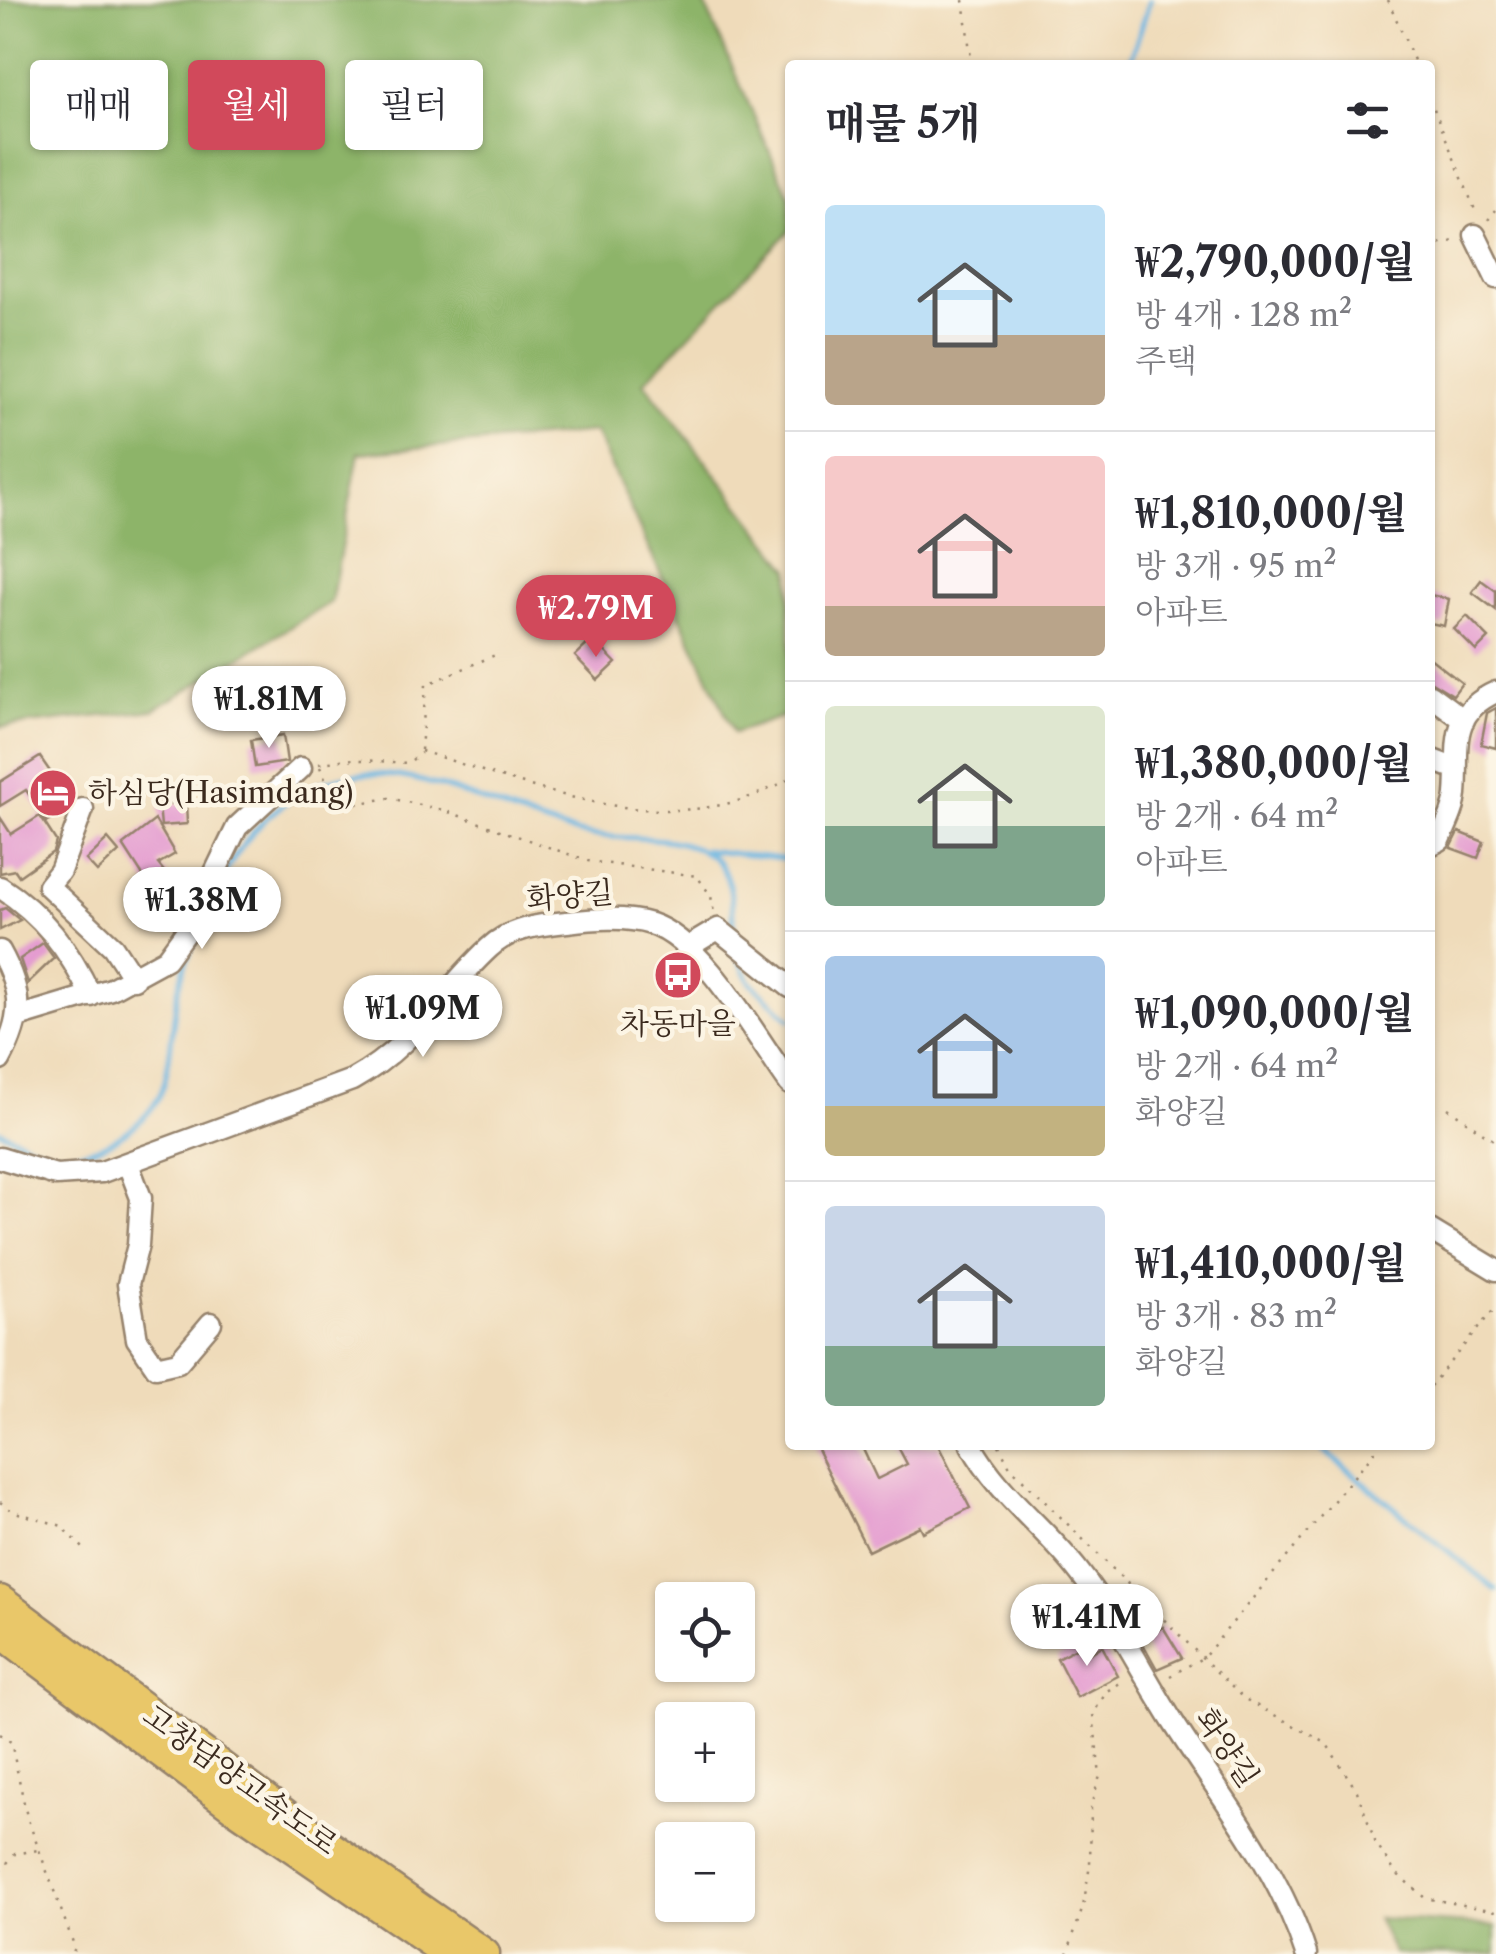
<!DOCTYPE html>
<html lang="ko">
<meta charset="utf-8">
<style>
body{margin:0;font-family:"Libre Caslon Text","Noto Serif KR",serif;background:#f2f2f3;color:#2b2b33;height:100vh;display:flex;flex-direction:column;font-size:38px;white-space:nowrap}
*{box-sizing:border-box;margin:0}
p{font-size:32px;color:#7c7c81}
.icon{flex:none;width:55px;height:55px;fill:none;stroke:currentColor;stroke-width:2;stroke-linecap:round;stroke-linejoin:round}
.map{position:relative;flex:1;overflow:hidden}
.details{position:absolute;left:785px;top:60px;width:650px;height:1390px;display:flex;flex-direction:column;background:#fff;border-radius:10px;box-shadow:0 2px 8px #0004}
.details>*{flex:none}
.top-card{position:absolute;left:30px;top:60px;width:605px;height:90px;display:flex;gap:20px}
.tools{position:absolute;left:655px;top:1582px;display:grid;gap:20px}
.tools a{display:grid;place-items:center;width:100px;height:100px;border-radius:10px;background:#fff;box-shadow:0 2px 8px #0004;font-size:50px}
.price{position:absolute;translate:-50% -85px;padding:0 22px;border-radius:35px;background:#fff;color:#222;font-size:32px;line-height:65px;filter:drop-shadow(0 2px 5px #0008)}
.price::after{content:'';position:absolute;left:50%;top:60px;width:30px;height:22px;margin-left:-15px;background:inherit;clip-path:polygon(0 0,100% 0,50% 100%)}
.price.selected{background:#d1495b;color:#fff}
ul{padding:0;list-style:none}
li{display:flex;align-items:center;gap:30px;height:250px;padding:0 40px}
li+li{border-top:2px solid #e1e1e2}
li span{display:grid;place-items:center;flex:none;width:280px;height:200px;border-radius:10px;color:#555}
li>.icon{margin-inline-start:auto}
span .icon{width:120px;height:120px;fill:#fffc;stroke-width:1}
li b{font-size:42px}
h2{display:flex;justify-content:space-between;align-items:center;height:120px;padding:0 40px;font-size:42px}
.chip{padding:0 35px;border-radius:10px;background:#fff;box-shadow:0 2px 8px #0004;font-size:35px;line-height:90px}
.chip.selected{background:#d1495b;color:#fff}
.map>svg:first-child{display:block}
.forest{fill:#8db469;stroke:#646f44;stroke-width:2.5}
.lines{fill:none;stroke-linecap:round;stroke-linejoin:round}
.stream{stroke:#67b4e1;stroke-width:5}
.building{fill:#e49cd0}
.minor-casing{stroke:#95826c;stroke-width:25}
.highway-casing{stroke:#95826c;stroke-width:35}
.path{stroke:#95826c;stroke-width:2.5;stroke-dasharray:2.5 8;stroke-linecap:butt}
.minor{stroke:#fff;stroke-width:20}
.highway{stroke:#e9c769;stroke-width:30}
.labels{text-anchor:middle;stroke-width:9;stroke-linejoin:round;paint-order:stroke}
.poi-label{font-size:30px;fill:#3b2a1e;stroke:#fcf5e5;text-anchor:start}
.street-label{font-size:30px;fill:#3b2a1e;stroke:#fcf5e5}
</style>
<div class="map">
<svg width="1496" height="1954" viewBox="0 0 1496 1954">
<rect width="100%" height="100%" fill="#fcf5e5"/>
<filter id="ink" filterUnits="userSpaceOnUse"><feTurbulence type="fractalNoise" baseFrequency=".01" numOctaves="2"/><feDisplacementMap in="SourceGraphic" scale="20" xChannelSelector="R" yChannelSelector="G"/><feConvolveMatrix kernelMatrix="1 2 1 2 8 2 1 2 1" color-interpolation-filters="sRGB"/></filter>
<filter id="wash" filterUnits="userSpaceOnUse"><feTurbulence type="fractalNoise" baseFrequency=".0048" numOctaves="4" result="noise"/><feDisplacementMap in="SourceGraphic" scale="40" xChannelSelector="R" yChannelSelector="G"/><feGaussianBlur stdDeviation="2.25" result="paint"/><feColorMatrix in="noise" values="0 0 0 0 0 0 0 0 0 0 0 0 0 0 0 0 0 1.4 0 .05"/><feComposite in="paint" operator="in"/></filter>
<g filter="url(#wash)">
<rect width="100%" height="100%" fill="#efdbba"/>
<!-- forest -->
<path class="forest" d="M0 0H703L790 198V230L644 382 790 570V714L734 733 595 432 359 453 331 602 154 710 0 727Z
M1377 1918 1496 1926V1954H1394Z"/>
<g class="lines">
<!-- stream -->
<path class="stream" d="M1129 65 1150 0
M704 850 790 860
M736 954 750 982 790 1019
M0 1131C17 1138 37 1151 56 1153 97 1158 153 1124 164 1084 174 1047 171 1008 183 972 201 916 231 846 277 809 377 728 475 810 578 833 618 842 677 831 711 856 734 873 732 907 734 933
M1317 1445 1496 1590"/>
</g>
<g id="blocks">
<!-- building -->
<path class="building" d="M1481 580 1496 591V610L1472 592Z
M1430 595 1449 599 1444 626 1430 623Z
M1467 616 1489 638 1476 651 1454 629Z
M593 639 616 663 598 680 575 656Z
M1430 658 1462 683 1453 695 1430 681Z
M1496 708V748L1481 744 1487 713Z
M283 735 287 762 255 767 251 740Z
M40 757 71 802 68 810 47 822 26 790 0 806V782Z
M186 803 187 824 161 826 159 805Z
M40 816 56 841 53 852 19 876 15 870 0 873V817L11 834Z
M155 820 175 854 158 864 168 876 152 890 123 845Z
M1459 832 1484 842 1478 858 1451 848Z
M108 839 119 852 97 872 86 860Z
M5 908 20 920 0 930V910Z
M43 943 54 958 28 983 20 959Z
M815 1445H861L877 1479 907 1464 897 1445H938L970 1508 923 1532 920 1526 868 1551Z
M1163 1627 1182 1658 1157 1669 1141 1640Z
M1086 1643 1091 1653 1102 1646 1118 1676 1077 1697 1057 1658Z"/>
</g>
</g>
<g filter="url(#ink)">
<use href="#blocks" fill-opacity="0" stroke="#95826c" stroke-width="2.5"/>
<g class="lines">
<!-- minor casing -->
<g class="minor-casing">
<path id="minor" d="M1475 235 1496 278
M1430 695 1464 720
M1430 759 1456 769
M83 809 60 871 48 886 113 947 134 979
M1430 845 1440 840C1446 826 1455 809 1456 794 1460 750 1446 714 1496 692
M0 887C43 915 69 949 91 996
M688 947 718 929 790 987
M0 951C24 994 22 1019 0 1060
M18 1017 111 989 166 959 187 930 237 827 301 768
M0 1158 56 1175 102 1172 352 1080C418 1043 437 996 489 948 510 928 539 925 567 922 593 919 625 916 651 924 704 941 757 1039 790 1084
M128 1164 141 1198 138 1245 128 1284 137 1339 156 1367 178 1362 211 1323
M1430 1230 1496 1270
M971 1445C999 1496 1045 1527 1080 1573 1116 1619 1142 1673 1173 1722 1222 1799 1278 1867 1306 1954"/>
</g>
<!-- highway casing -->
<g class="highway-casing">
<path id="highway" d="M0 1601 296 1823 484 1954
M0 1631 236 1808 449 1954"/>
</g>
<!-- path -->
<path class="path" d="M963 0 972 65
M1388 0 1416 65
M1430 99 1477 215
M1488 220 1496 210
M1430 247 1458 240
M421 750 426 685 495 655
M421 751C537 787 674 848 790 778
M319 764 346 759 408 763 421 753
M320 767 337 807 389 798 443 810 588 861 697 876 711 896 714 913
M1448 1108 1496 1142
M1430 1386 1496 1307
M999 1445 1010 1467 1243 1698 1326 1743 1357 1791 1376 1844 1395 1872 1425 1898 1496 1911
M0 1502 12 1511 62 1526 85 1550
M1170 1676 1204 1657 1380 1445
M0 1734 11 1742 27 1817 75 1948 72 1954
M0 1871 15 1854 38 1850
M1067 1954 1083 1907 1090 1865 1091 1805 1100 1776 1093 1714 1107 1691 1125 1680"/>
<!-- minor -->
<use href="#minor" class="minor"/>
<!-- highway -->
<use href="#highway" class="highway"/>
</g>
</g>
<!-- icons -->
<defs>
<g id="hotel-disc" transform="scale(2.5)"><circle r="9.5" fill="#d1495b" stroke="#fcf5e5"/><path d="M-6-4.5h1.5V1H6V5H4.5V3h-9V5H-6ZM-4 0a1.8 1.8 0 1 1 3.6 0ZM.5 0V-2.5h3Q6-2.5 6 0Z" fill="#fff"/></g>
<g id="bus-disc" transform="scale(2.5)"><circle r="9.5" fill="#d1495b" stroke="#fcf5e5"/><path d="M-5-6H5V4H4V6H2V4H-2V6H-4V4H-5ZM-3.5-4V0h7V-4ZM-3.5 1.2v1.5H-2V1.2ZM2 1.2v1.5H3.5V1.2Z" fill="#fff"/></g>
</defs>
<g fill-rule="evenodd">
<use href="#hotel-disc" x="53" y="793"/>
<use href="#bus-disc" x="678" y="975"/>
</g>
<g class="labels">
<!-- poi labels -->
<g class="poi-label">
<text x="88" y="803">하심당(Hasimdang)</text>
<text x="678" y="1034" text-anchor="middle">차동마을</text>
</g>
<!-- street labels -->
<g class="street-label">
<text transform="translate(570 896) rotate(-5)" y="10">화양길</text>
<text transform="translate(1227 1748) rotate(56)" y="10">화양길</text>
<text transform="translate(240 1780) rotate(36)" y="10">고창담양고속도로</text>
</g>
</g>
</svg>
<div class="tools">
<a><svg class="icon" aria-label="locate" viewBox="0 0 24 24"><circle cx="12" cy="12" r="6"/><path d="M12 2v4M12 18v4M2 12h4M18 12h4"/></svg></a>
<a>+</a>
<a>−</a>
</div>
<b class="price selected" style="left:596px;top:660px">₩2.79M</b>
<b class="price" style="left:269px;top:751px">₩1.81M</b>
<b class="price" style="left:202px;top:952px">₩1.38M</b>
<b class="price" style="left:423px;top:1060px">₩1.09M</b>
<b class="price" style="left:1087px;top:1669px">₩1.41M</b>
<div class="top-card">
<a class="chip">매매</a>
<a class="chip selected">월세</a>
<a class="chip">필터</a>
</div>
<section class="details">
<h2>매물 5개<svg class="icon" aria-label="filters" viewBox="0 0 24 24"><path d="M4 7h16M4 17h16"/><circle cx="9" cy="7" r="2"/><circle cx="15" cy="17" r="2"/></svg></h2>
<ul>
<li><span style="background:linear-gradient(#bfe0f5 65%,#b9a48a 0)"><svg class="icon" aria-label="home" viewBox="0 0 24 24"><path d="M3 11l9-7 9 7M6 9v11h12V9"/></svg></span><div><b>₩2,790,000/월</b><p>방 4개 · 128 m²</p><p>주택</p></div></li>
<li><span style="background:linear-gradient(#f6c9c9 75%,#b9a48a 0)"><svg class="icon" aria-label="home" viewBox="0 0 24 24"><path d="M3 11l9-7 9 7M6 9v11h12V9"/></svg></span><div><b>₩1,810,000/월</b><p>방 3개 · 95 m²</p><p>아파트</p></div></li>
<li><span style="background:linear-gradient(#dfe7d0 60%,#7fa58c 0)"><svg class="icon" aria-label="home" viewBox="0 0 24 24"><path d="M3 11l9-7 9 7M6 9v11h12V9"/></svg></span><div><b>₩1,380,000/월</b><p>방 2개 · 64 m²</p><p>아파트</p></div></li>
<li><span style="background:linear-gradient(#a9c7e8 75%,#c2b280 0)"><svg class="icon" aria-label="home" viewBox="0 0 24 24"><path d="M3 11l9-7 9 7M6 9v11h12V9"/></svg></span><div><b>₩1,090,000/월</b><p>방 2개 · 64 m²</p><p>화양길</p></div></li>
<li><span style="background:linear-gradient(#c9d6e8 70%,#7fa58c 0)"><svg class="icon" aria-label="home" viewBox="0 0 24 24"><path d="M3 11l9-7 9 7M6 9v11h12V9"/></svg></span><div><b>₩1,410,000/월</b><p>방 3개 · 83 m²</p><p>화양길</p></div></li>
</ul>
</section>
</div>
